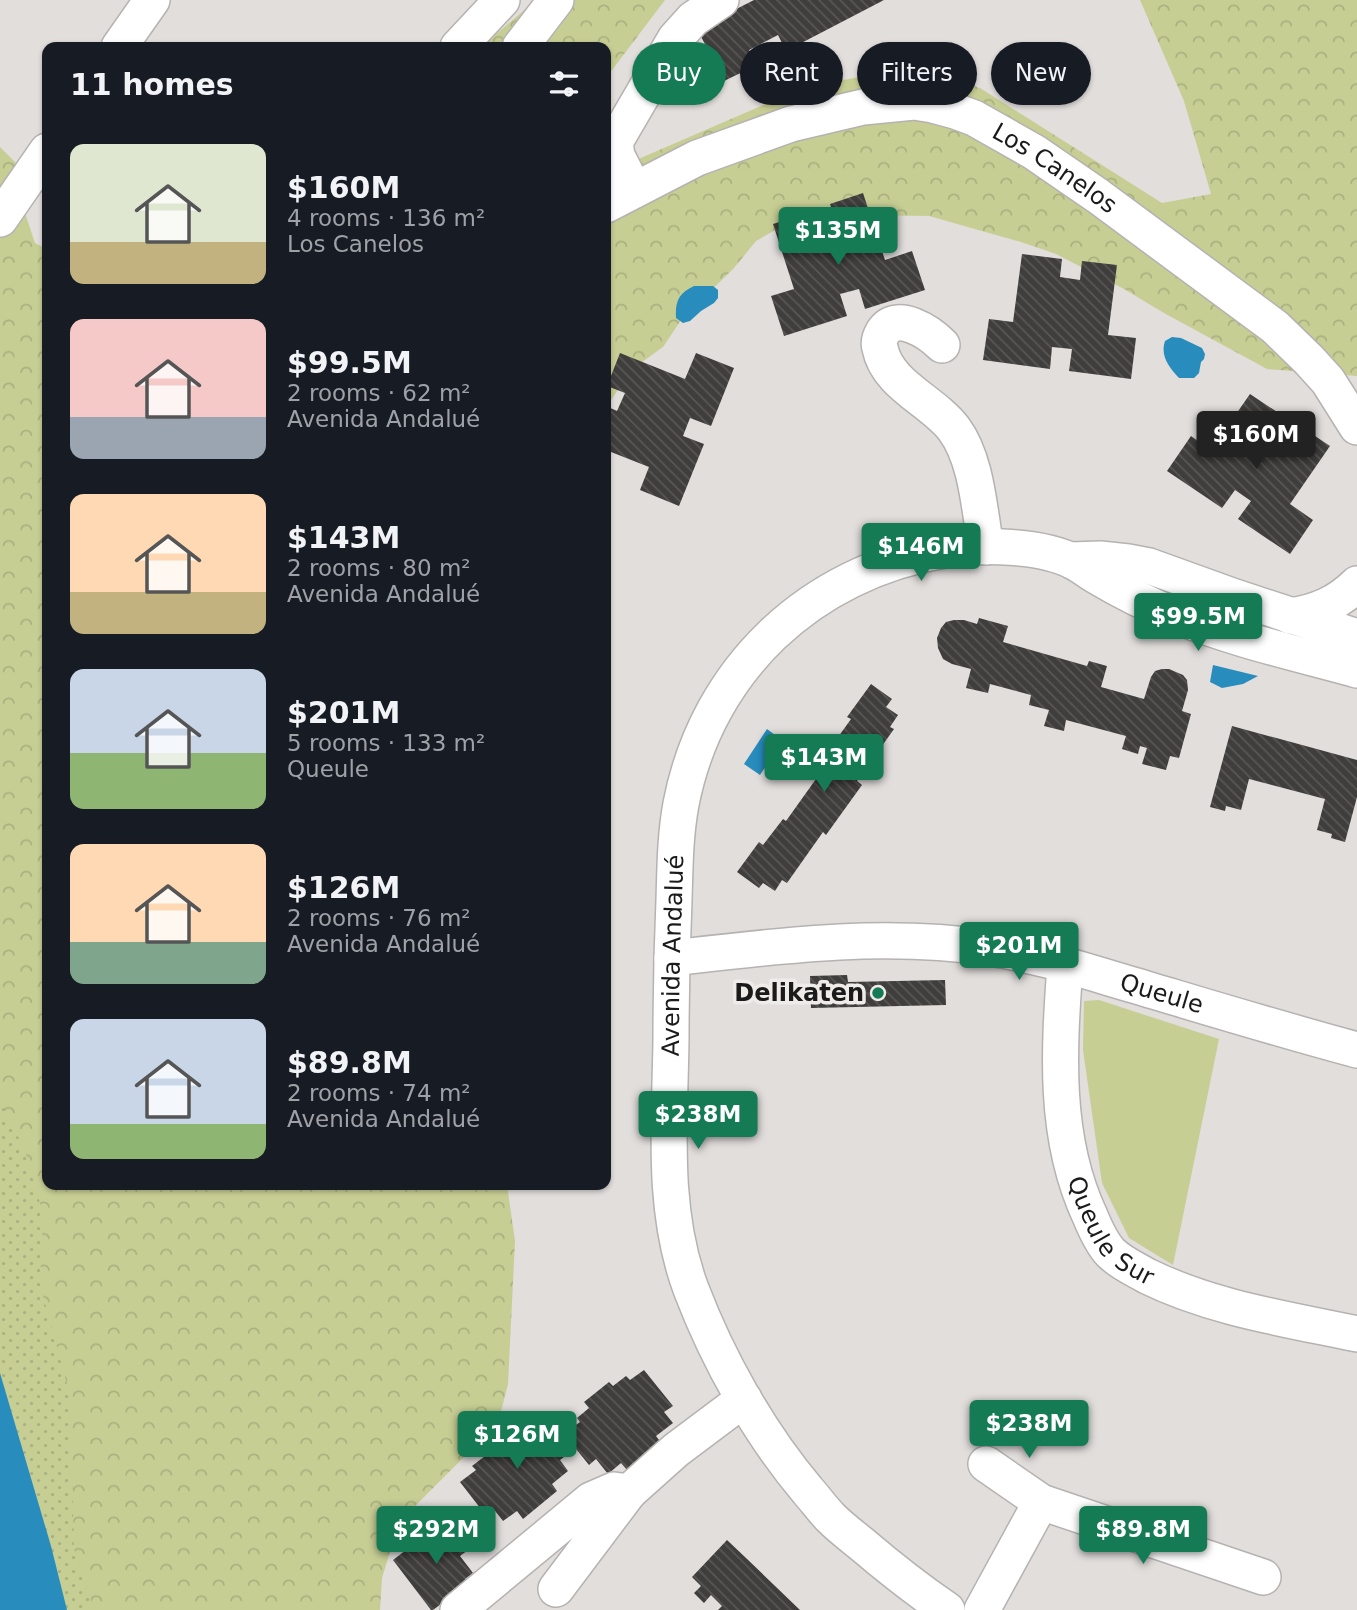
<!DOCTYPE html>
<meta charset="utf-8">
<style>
body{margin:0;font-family:"DejaVu Sans",sans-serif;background:#242831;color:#f1f3f6;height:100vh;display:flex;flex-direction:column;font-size:26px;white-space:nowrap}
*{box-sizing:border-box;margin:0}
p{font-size:23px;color:#9ea1a6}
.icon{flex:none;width:38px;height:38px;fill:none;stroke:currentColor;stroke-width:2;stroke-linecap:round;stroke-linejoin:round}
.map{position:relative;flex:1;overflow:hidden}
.sheet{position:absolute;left:42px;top:42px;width:569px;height:1148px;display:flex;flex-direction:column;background:#171b24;border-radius:14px;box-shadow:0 2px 5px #0004}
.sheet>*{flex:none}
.top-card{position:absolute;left:632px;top:42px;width:620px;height:63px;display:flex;gap:14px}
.price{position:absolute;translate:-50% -60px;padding:0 16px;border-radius:7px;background:#147b55;color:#fff;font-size:23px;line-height:46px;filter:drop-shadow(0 2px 4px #0008)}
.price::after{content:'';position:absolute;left:50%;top:42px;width:21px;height:16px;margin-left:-10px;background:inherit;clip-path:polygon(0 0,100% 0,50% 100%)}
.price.on{background:#222;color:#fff}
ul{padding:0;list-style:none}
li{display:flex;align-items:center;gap:21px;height:175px;padding:0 28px}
li span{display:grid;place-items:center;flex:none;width:196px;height:140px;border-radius:14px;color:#555}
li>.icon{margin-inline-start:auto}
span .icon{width:84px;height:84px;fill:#fffc;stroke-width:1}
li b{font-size:30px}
h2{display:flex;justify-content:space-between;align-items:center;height:84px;padding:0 28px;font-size:30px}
.tag{padding:0 24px;border-radius:32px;background:#171b24;box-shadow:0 2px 5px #0004;font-size:24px;line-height:63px}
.tag.on{background:#147b55;color:#fff}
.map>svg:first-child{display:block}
.grass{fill:#c7ce94}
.forest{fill:url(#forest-crowns)}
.park{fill:url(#park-dots)}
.water{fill:#288cbd}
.building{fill:url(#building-back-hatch)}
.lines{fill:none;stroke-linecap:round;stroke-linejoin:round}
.minor-casing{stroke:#b6b2b1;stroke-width:38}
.minor{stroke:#fff;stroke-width:35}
.poi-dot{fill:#147b55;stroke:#efebe9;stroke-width:2.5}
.labels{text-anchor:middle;stroke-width:7;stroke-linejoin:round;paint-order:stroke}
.street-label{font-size:24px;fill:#1b1a1a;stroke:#efebe9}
.poi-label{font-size:24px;font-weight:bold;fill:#1b1a1a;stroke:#efebe9;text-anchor:end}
</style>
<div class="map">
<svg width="1357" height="1610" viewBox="0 0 1357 1610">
<defs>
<pattern id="forest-crowns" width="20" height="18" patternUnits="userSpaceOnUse" patternTransform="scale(1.75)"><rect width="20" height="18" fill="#c7ce94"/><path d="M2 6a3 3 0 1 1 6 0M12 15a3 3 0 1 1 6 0" fill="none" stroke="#aab07f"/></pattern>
<pattern id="park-dots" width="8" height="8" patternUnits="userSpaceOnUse" patternTransform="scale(1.75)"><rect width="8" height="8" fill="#c7ce94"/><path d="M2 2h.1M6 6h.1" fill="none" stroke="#aab07f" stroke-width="1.8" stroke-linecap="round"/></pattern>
<pattern id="building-back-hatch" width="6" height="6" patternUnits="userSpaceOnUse" patternTransform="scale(1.75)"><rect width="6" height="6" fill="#403e3c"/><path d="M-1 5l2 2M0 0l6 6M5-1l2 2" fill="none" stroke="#595755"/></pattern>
</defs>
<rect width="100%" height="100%" fill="#e1dedc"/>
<!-- grass -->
<path class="grass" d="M1099 1000 1219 1039 1173 1265 1129 1238 1102 1183 1083 1050 1084 1001Z"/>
<!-- forest -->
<path class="forest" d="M536 0H665L606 78V47H481Z
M1140 0H1357V376L1267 369 1164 313 1124 289 1056 254 1021 242 929 216 859 215 830 217 782 226 756 241 734 268 681 320 663 347 631 370 606 408V173L805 87 876 74 929 70 980 88 1162 203 1211 194 1184 101Z
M0 147 25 172 24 210 35 243 47 249V1185H507L515 1241 508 1384 498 1423 399 1522 382 1578 380 1610H67L0 1373Z"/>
<!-- park -->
<path class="park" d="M0 1100 25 1151 43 1214 40 1285 70 1395 74 1549 94 1610H0Z"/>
<!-- water -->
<path class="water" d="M694 286H713L718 290V298L714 303 701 311 690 321 683 323 676 318C675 301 679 293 694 286Z
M1172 337 1181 338 1202 348 1205 354 1204 359 1201 362 1199 373 1194 378H1179C1169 367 1160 356 1165 341Z
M1213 665 1258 676 1243 684 1222 688 1210 682Z
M767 729 783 741 760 775 744 764Z
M0 1373 51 1546 67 1610H0Z"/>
<!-- building -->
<path class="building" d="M754 0H884L786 51 778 35 749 50 757 65 724 81 697 29Z
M863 193 885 260 912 251 925 290 865 309 859 289 840 294 847 316 784 336 771 296 794 289 773 224 811 212 817 228 836 222 830 204Z
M1022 254 1062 259 1060 277 1080 280 1082 261 1117 265 1108 335 1136 338 1131 379 1069 371 1072 349 1052 347 1050 369 983 360 989 319 1013 322Z
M620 353 685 379 696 353 734 368 711 426 690 418 683 436 704 444 679 506 640 490 649 467 606 450V406L617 411 625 393 607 386Z
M1250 394 1283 416 1273 431 1290 442 1300 426 1330 446 1290 504 1313 520 1290 554 1238 519 1251 501 1235 490 1222 508 1167 471 1191 436 1211 450Z
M979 618 1008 626 1003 642 1087 666 1089 661 1107 666 1101 687 1144 699 1151 677 1155 671 1162 669H1169L1183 675 1187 680 1188 690 1182 711 1191 714 1179 758 1170 756 1166 770 1142 764 1147 748 1140 746 1138 754 1122 749 1126 736 1066 720 1064 731 1044 726 1049 710 1029 705 1031 695 990 684 988 693 966 688 971 669 952 664 943 659 938 648 937 638 941 628 946 622 954 620H964L977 624Z
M871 684 892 699 886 707 898 715 890 727 894 729 857 781 862 785 826 835 823 832 787 883 782 880 775 891 763 883 759 888 737 872 759 842 763 845 783 819 786 821 836 751 831 747 851 719 847 717Z
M1232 726 1357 760V797L1345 842 1331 838 1332 834 1317 830 1325 799 1249 779 1241 810 1226 806 1225 811 1210 807Z
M847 975 848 982 945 980 946 1005 811 1008 810 976Z
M644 1370 673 1406 664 1412 673 1423 656 1436 662 1444 628 1471 621 1463 608 1474 596 1459 589 1465 564 1434 580 1422 577 1418 589 1408 584 1402 609 1382 613 1386 626 1376 630 1380Z
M539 1417 568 1454 560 1460 568 1471 552 1484 557 1491 523 1519 517 1511 503 1521 492 1507 484 1513 460 1482 476 1470 472 1466 485 1456 480 1450 505 1430 508 1434 522 1424 525 1428Z
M445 1520 468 1550 460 1556 473 1573 465 1579 468 1584 433 1610H431L393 1560Z
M727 1540 746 1558 800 1610H718L722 1606 711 1595 704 1603 694 1593 701 1586 692 1577Z"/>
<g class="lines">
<!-- minor casing -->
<g class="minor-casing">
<g id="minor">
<path d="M119 47 152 0"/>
<path d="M458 47 502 0"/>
<path d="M520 47 556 0"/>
<path d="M634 189 617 156 615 142 675 39 693 19 721 0"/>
<path id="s1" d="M606 205 697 158 791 124 863 107 914 102 933 105 955 111 974 118 1034 152 1098 196 1275 327 1309 360 1328 381 1357 427"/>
<path d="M0 219 47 151"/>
<path d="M942 345C930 333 897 310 883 332 880 337 878 342 880 348 887 385 933 401 954 429 977 460 979 509 986 547"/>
<path d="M1071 560 1100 559 1128 562 1149 566 1235 597 1357 637"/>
<path d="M1290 616C1317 612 1338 603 1357 584"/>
<path id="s2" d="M672 958C777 946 883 932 989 948 1038 955 1085 971 1133 985 1207 1007 1282 1030 1357 1050"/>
<path id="s3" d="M1065 965C1059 1050 1053 1137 1090 1216 1095 1228 1102 1244 1111 1253 1121 1263 1135 1269 1147 1276 1212 1308 1286 1319 1357 1334"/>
<path d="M986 1464 1041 1502 1263 1577"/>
<path d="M556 1589 629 1492 676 1450 744 1399"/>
<path d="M458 1610 591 1500 614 1490 629 1492"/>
<path id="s4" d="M947 1610C918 1590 891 1569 864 1546 853 1537 841 1528 831 1518 823 1510 816 1500 808 1491 759 1433 718 1360 691 1289 661 1209 670 1122 671 1039 671 992 672 946 674 900 675 868 675 836 681 804 707 669 811 572 945 550 981 544 1041 545 1074 562 1082 566 1088 571 1096 576 1121 591 1147 604 1174 615 1233 639 1295 653 1357 670"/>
<path d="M982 1610 1041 1502"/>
</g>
</g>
<!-- minor -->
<use href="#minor" class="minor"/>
</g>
<!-- markers -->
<circle class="poi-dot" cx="878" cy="993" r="7"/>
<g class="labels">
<!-- street labels -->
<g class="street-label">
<text dy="8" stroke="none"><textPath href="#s1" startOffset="485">Los Canelos</textPath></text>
<text dy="8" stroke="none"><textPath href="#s4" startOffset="754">Avenida Andalué</textPath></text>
<text dy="8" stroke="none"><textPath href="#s2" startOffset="497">Queule</textPath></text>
<text dy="8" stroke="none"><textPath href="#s3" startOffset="280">Queule Sur</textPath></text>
</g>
<!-- poi labels -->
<g class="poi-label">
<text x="864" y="1001">Delikaten</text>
</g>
</g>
</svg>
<b class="price" style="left:838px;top:267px">$135M</b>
<b class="price on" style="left:1256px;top:471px">$160M</b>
<b class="price" style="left:921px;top:583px">$146M</b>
<b class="price" style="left:1198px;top:653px">$99.5M</b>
<b class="price" style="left:824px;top:794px">$143M</b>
<b class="price" style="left:1019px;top:982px">$201M</b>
<b class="price" style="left:698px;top:1151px">$238M</b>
<b class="price" style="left:1029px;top:1460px">$238M</b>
<b class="price" style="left:517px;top:1471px">$126M</b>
<b class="price" style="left:436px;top:1566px">$292M</b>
<b class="price" style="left:1143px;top:1566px">$89.8M</b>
<div class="top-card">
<a class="tag on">Buy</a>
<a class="tag">Rent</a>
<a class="tag">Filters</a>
<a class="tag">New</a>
</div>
<section class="sheet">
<h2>11 homes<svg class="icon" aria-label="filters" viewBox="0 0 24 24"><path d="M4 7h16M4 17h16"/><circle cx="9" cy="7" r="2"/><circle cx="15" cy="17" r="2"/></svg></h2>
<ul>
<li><span style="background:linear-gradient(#dfe7d0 70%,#c2b280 0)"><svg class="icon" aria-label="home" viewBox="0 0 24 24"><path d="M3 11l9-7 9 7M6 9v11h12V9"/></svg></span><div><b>$160M</b><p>4 rooms · 136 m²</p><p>Los Canelos</p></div></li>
<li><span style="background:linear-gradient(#f6c9c9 70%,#9aa5b1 0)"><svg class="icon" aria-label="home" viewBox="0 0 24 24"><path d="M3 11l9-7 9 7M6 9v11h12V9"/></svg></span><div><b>$99.5M</b><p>2 rooms · 62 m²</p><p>Avenida Andalué</p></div></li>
<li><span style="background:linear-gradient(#ffd9b3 70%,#c2b280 0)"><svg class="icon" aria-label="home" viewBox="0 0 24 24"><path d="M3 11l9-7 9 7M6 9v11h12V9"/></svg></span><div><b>$143M</b><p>2 rooms · 80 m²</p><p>Avenida Andalué</p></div></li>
<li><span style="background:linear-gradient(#c9d6e8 60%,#8fb573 0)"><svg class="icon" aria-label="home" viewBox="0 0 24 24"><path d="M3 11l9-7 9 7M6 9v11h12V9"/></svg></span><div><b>$201M</b><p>5 rooms · 133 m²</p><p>Queule</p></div></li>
<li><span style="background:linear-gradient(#ffd9b3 70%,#7fa58c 0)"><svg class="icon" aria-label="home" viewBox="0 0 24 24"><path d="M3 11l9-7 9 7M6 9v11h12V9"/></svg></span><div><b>$126M</b><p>2 rooms · 76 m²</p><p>Avenida Andalué</p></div></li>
<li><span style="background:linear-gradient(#c9d6e8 75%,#8fb573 0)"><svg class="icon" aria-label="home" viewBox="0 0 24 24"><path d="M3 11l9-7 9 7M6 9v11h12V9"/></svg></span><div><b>$89.8M</b><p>2 rooms · 74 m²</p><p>Avenida Andalué</p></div></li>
</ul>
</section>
</div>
